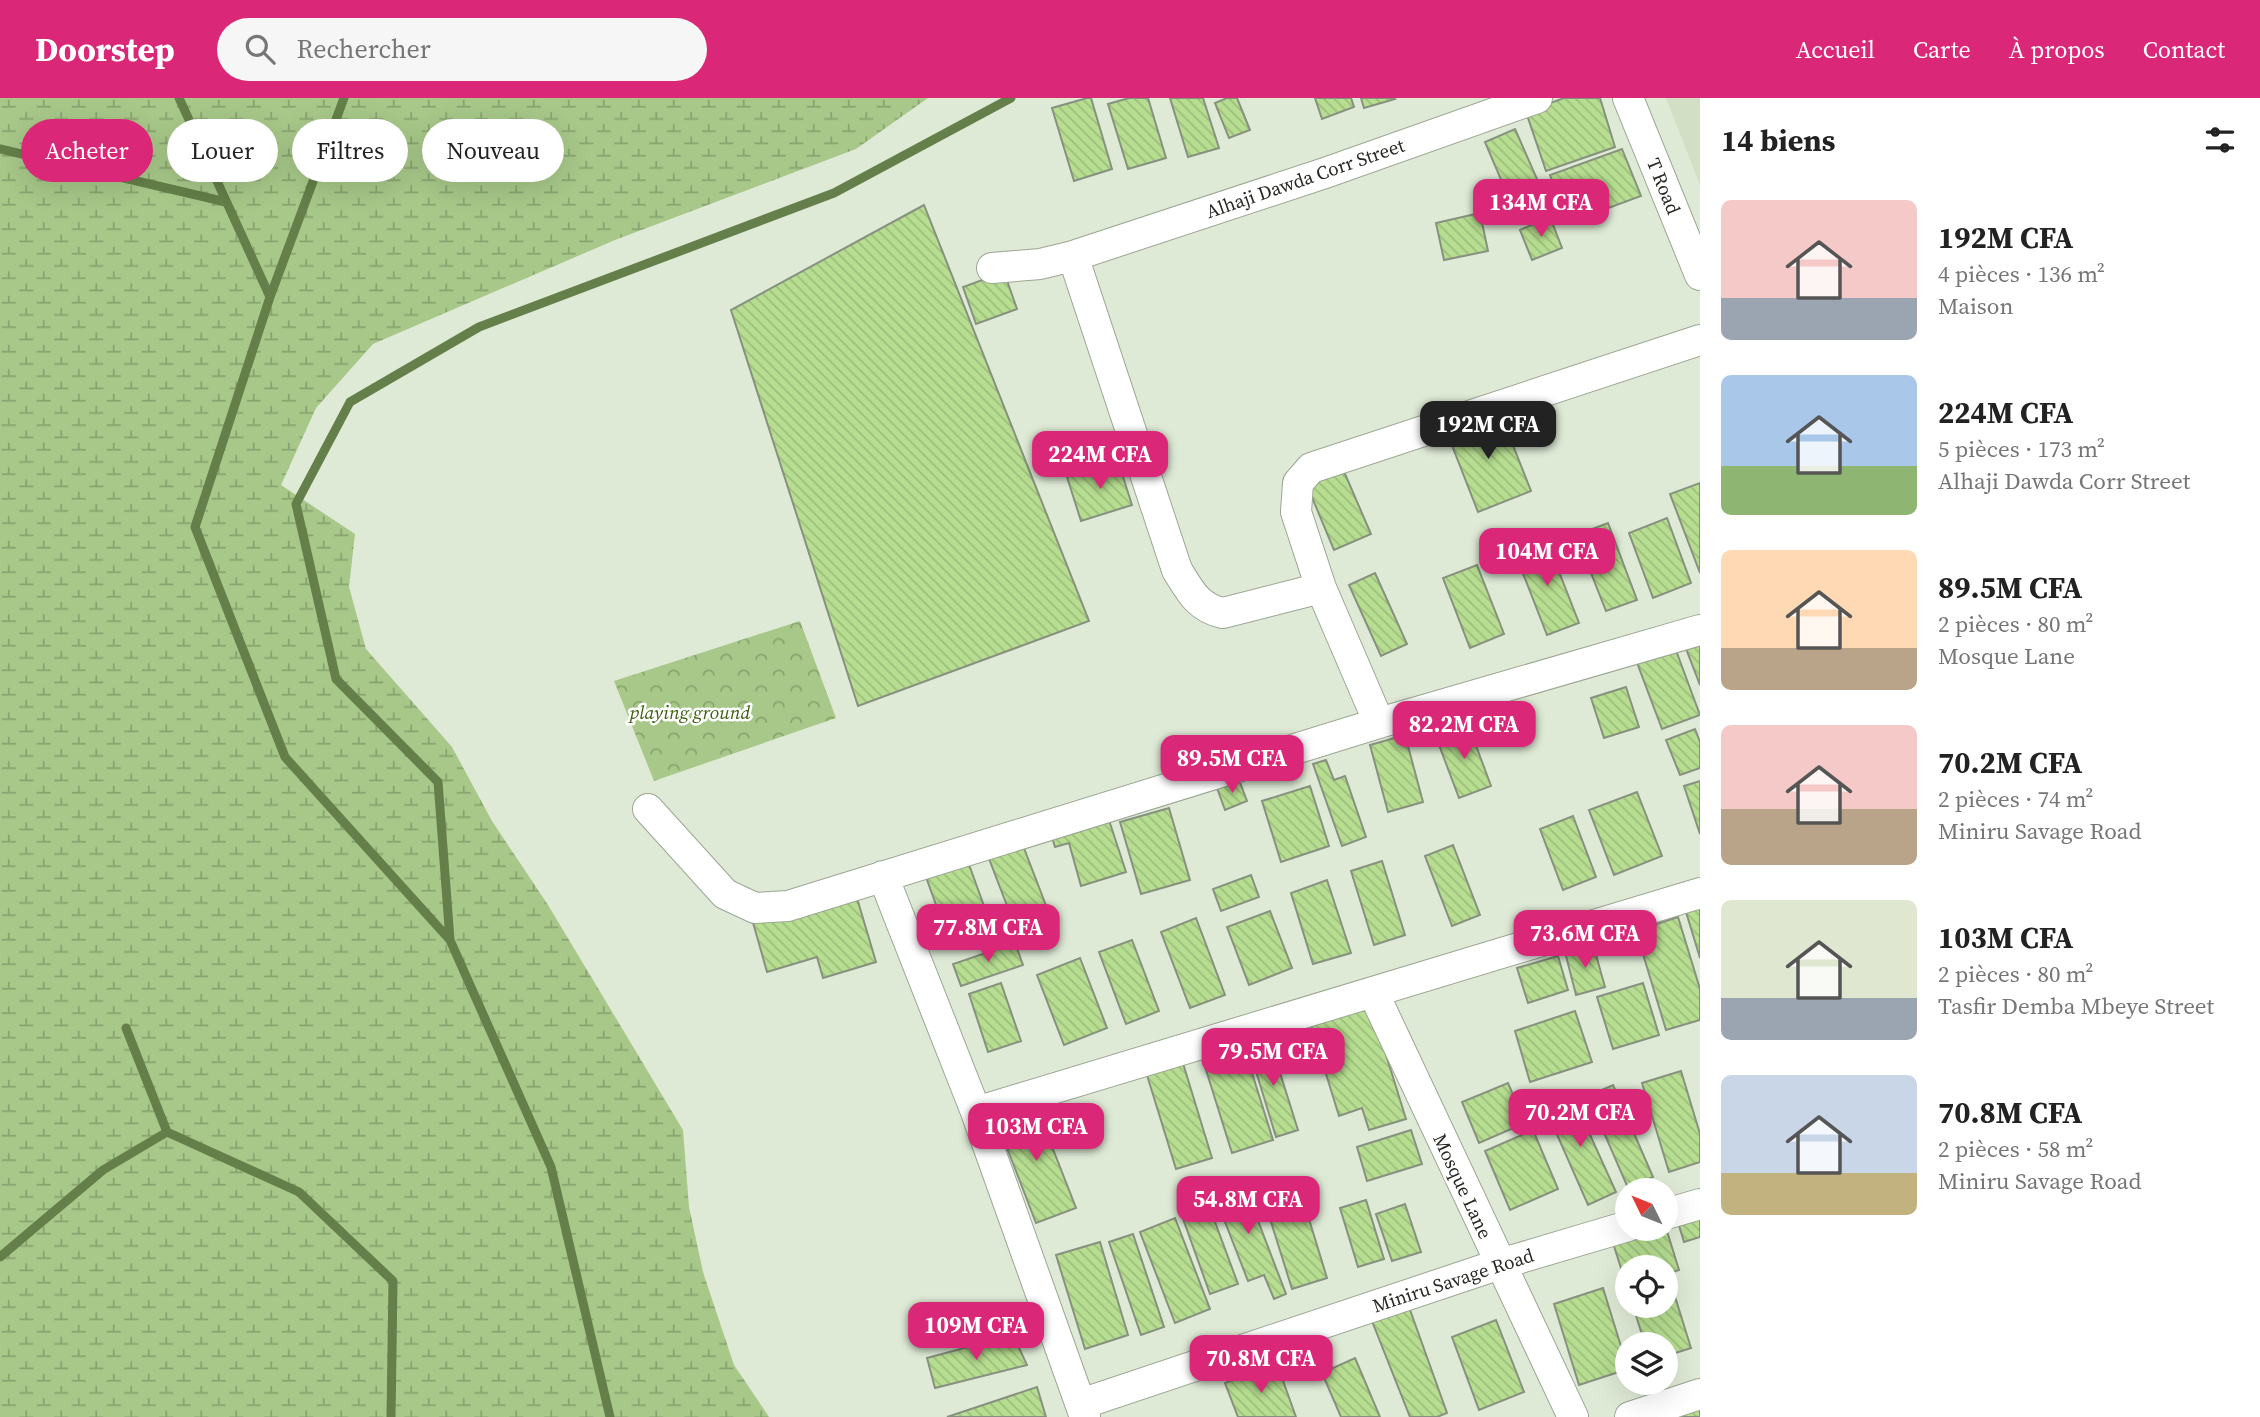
<!DOCTYPE html>
<html lang="fr">
<meta charset="utf-8">
<style>
body{margin:0;font-family:"Source Serif 4",serif;background:#f6f6f6;color:#222;height:100vh;display:flex;flex-direction:column;font-size:26px;white-space:nowrap}
*{box-sizing:border-box;margin:0}
p{font-size:23px;color:#767676}
.icon{flex:none;width:38px;height:38px;fill:none;stroke:currentColor;stroke-width:2;stroke-linecap:round;stroke-linejoin:round}
.map{position:relative;flex:1;overflow:hidden}
.side{display:flex;flex-direction:column;background:#fff;width:560px}
.side>*{flex:none}
.banner{position:absolute;left:21px;top:21px;width:665px;height:63px;display:flex;gap:14px}
.needle{width:46px;rotate:313deg}
.fabs{position:absolute;left:1615px;top:1080px;display:grid;gap:14px}
.fabs a{display:grid;place-items:center;width:63px;height:63px;border-radius:50%;background:#fff;box-shadow:0 7px 28px #0002;font-size:35px}
.price{position:absolute;translate:-50% -60px;padding:0 16px;border-radius:14px;background:#db2777;color:#fff;font-size:23px;line-height:46px;filter:drop-shadow(0 2px 4px #0008)}
.price::after{content:'';position:absolute;left:50%;top:42px;width:21px;height:16px;margin-left:-10px;background:inherit;clip-path:polygon(0 0,100% 0,50% 100%)}
.price.active{background:#222;color:#fff}
ul{padding:0;list-style:none}
li{display:flex;align-items:center;gap:21px;height:175px;padding:0 21px}
li span{display:grid;place-items:center;flex:none;width:196px;height:140px;border-radius:10px;color:#555}
li>.icon{margin-inline-start:auto}
span .icon{width:84px;height:84px;fill:#fffc;stroke-width:1}
li b{font-size:30px}
h2{display:flex;justify-content:space-between;align-items:center;height:84px;padding:0 21px;font-size:30px}
.pill{padding:0 24px;border-radius:32px;background:#fff;box-shadow:0 7px 28px #0002;font-size:24px;line-height:63px}
.pill.active{background:#db2777;color:#fff}
header{display:flex;align-items:center;gap:42px;box-sizing:border-box;height:98px;padding:0 35px;background:#db2777;color:#fff}
header strong{font-size:33px}
nav{display:flex;gap:38px;margin-inline-start:auto;font-size:24px}
.search{width:490px;height:63px;background:#f6f6f6;display:flex;align-items:center;gap:18px;box-sizing:border-box;padding:0 24px;border-radius:38px;color:#767676;font-size:26px}
main{display:flex;flex:1;min-height:0}
.map>svg:first-child{display:block}
.built{fill:#d2dfc5}
.forest{fill:url(#forest-crowns)}
.wetland{fill:url(#wetland-marsh)}
.lines{fill:none;stroke-linecap:round;stroke-linejoin:round}
.stream{stroke:#647f49;stroke-width:9}
.building{fill:url(#building-back-hatch);stroke:#87917f;stroke-width:2}
.minor-casing{stroke:#9ca693;stroke-width:32}
.minor{stroke:#fff;stroke-width:30}
.labels{text-anchor:middle;stroke-width:5;stroke-linejoin:round;paint-order:stroke}
.street-label{font-size:19px;fill:#262a23;stroke:#fff}
.park-label{font-size:19px;font-style:italic;fill:#3f6111;stroke:#fff}
</style>
<header>
<strong>Doorstep</strong>
<div class="search"><svg class="icon" aria-label="search" viewBox="0 0 24 24"><circle cx="10" cy="10" r="6"/><path d="M15 15l6 6"/></svg>Rechercher</div>
<nav><a>Accueil</a><a>Carte</a><a>À propos</a><a>Contact</a></nav>
</header>
<main>
<div class="map">
<svg width="1700" height="1319" viewBox="0 0 1700 1319">
<defs>
<pattern id="forest-crowns" width="20" height="18" patternUnits="userSpaceOnUse" patternTransform="scale(1.75)"><rect width="20" height="18" fill="#a7c889"/><path d="M2 6a3 3 0 1 1 6 0M12 15a3 3 0 1 1 6 0" fill="none" stroke="#88a370"/></pattern>
<pattern id="wetland-marsh" width="20" height="14" patternUnits="userSpaceOnUse" patternTransform="scale(1.75)"><rect width="20" height="14" fill="#a7c889"/><path d="M1 5h8M5 5V1M11 12h8M15 12V8" fill="none" stroke="#88a370"/></pattern>
<pattern id="building-back-hatch" width="6" height="6" patternUnits="userSpaceOnUse" patternTransform="scale(1.75)"><rect width="6" height="6" fill="#b6dd90"/><path d="M-1 5l2 2M0 0l6 6M5-1l2 2" fill="none" stroke="#9cbe7c"/></pattern>
</defs>
<rect width="100%" height="100%" fill="#dfead6"/>
<!-- built -->
<path class="built" d="M1666 0H1700V87Z"/>
<!-- forest -->
<path class="forest" d="M800 523 836 620 654 683 614 583Z"/>
<!-- wetland -->
<path class="wetland" d="M0 0H928L856 51 615 142 373 246 316 310 281 387 355 436 349 489 366 551 452 649 492 723 548 807 683 1032 689 1109 703 1174 734 1267 769 1319H0Z"/>
<g class="lines">
<!-- stream -->
<path class="stream" d="M179 0 270 199
M344 0 270 199 195 429 285 659 450 842 551 1069 610 1319
M0 51 226 104
M450 842 438 684 336 581 296 406 350 304 479 229 834 95 1011 0
M126 930 167 1034 299 1094 393 1183 391 1319
M0 1159 103 1072 167 1034"/>
</g>
<!-- building -->
<path class="building" d="M1087 0H1091L1112 71 1074 83 1052 10Z
M1129 0H1148L1166 60 1128 71 1108 6Z
M1170 0H1203L1219 50 1188 59Z
M1227 0H1237L1250 32 1229 40 1215 5Z
M1315 0H1351L1354 9 1322 21Z
M1361 0H1394L1395 1 1364 10Z
M1564 0H1600L1615 49 1546 73 1526 14Z
M1515 31 1544 97 1513 110 1485 44Z
M1622 51 1641 98 1568 125 1550 77Z
M924 107 1089 523 858 608 731 212Z
M1480 115 1488 153 1444 162 1436 125Z
M1550 119 1562 150 1532 162 1520 132Z
M1004 174 1017 211 976 226 963 189Z
M1499 312 1531 393 1478 414 1446 332Z
M1118 363 1132 407 1081 423 1067 379Z
M1342 369 1371 436 1334 452 1306 385Z
M1700 385V475L1670 396Z
M1667 420 1691 485 1653 500 1629 435Z
M1608 425 1637 502 1606 513 1576 437Z
M1547 443 1579 525 1547 537 1515 455Z
M1477 467 1504 536 1470 550 1443 480Z
M1375 475 1407 546 1381 558 1349 487Z
M1700 542V587L1685 548Z
M1674 547 1700 617 1662 631 1636 562Z
M1626 589 1639 629 1604 640 1591 600Z
M1468 626 1491 688 1459 700 1436 639Z
M1695 631 1700 644V670L1680 677 1666 642Z
M1405 637 1423 704 1388 714 1370 647Z
M1326 662 1334 682 1345 678 1366 739 1342 748 1313 666Z
M1239 682 1247 703 1225 712 1217 690Z
M1700 683V736L1684 688Z
M1310 688 1329 748 1281 764 1262 703Z
M1637 694 1662 758 1614 777 1589 712Z
M1169 710 1190 782 1141 796 1120 724Z
M1573 718 1596 779 1563 792 1540 731Z
M1108 719 1126 774 1081 788 1069 745 1055 749 1052 739Z
M1022 745 1050 818 1016 831 988 758Z
M1453 747 1480 817 1452 828 1425 758Z
M967 761 992 830 950 846 925 776Z
M1382 763 1405 837 1374 847 1351 773Z
M1251 777 1259 799 1221 813 1213 791Z
M1327 782 1351 855 1313 866 1291 795Z
M854 790 876 864 823 880 817 859 767 874 752 821Z
M1700 810V860L1686 814Z
M1270 813 1292 870 1249 887 1227 829Z
M1678 819 1700 891V922L1666 932 1636 833Z
M1196 820 1225 897 1190 910 1161 834Z
M1132 842 1159 913 1126 926 1099 854Z
M1015 845 1023 867 961 888 953 866Z
M1593 846 1605 889 1576 897 1565 854Z
M1558 858 1568 892 1528 905 1517 870Z
M1080 860 1107 930 1064 947 1037 877Z
M1001 885 1021 943 988 954 969 896Z
M1643 885 1659 937 1613 951 1597 899Z
M1369 902 1406 1021 1369 1032 1362 1010 1339 1018 1309 921Z
M1575 913 1592 964 1530 984 1515 933Z
M1269 940 1298 1032 1276 1039 1248 947Z
M1242 943 1273 1042 1232 1055 1201 956Z
M1182 962 1212 1060 1176 1071 1146 974Z
M1681 973 1700 1036V1064L1669 1074 1642 985Z
M1508 985 1525 1025 1479 1045 1462 1004Z
M1613 987 1653 1079 1628 1090 1588 998Z
M1571 995 1616 1094 1588 1107 1544 1007Z
M1035 1005 1076 1110 1036 1125 996 1021Z
M1411 1032 1422 1066 1367 1083 1357 1049Z
M1533 1032 1558 1091 1510 1112 1485 1053Z
M1242 1081 1286 1196 1274 1201 1264 1177 1248 1183 1213 1093Z
M1297 1082 1327 1180 1292 1191 1261 1092Z
M1366 1102 1384 1161 1358 1169 1340 1110Z
M1208 1105 1238 1186 1210 1196 1181 1115Z
M1405 1106 1421 1154 1392 1163 1376 1116Z
M1700 1114V1139L1684 1144 1677 1121Z
M1175 1120 1210 1211 1175 1225 1140 1134Z
M1658 1130H1666L1679 1172 1666 1176V1169H1628L1627 1189 1613 1145Z
M1133 1136 1164 1229 1141 1237 1109 1144Z
M1100 1144 1128 1237 1085 1251 1056 1157Z
M1672 1189 1691 1250 1666 1258V1246H1645L1633 1208H1666V1191Z
M1603 1190 1628 1271 1579 1287 1554 1206Z
M1409 1209 1447 1315 1437 1319H1410L1372 1223Z
M1496 1222 1524 1294 1479 1312 1452 1239Z
M1013 1237 1027 1267 935 1290 927 1260Z
M1355 1260 1380 1319H1341L1322 1275Z
M1277 1266 1296 1319H1238L1225 1285Z
M1037 1289 1046 1319H947Z
M1700 1303V1319H1675Z"/>
<g class="lines">
<!-- minor casing -->
<g class="minor-casing">
<path id="minor" d="M1628 0 1700 177
M1073 158 1177 472C1190 493 1198 510 1223 515L1321 490
M992 170 1040 166 1073 158 1325 75 1537 0
M1379 625 1321 490 1296 414 1298 385 1311 370 1700 242
M648 711 725 796 755 810 788 808 1379 625 1700 532
M883 778 976 1014 1085 1319
M1373 894 1573 1319
M976 1014 1700 795
M1666 1116 1700 1106
M1081 1306 1500 1166 1628 1128
M1630 1319 1700 1296"/>
</g>
<!-- minor -->
<use href="#minor" class="minor"/>
</g>
<g class="labels">
<!-- street labels -->
<g class="street-label">
<text transform="translate(1305 80) rotate(-19)" y="7">Alhaji Dawda Corr Street</text>
<text transform="translate(1664 88) rotate(68)" y="7">T Road</text>
<text transform="translate(1463 1088) rotate(65)" y="7">Mosque Lane</text>
<text transform="translate(1453 1182) rotate(-18)" y="7">Miniru Savage Road</text>
</g>
<!-- park labels -->
<g class="park-label">
<text x="690" y="621">playing ground</text>
</g>
</g>
</svg>
<div class="fabs">
<a><svg class="needle" viewBox="-14 -14 28 28"><path d="M0-13l5 13h-10z" fill="#e53935"/><path d="M0 13l5-13h-10z" fill="#767676"/></svg></a>
<a><svg class="icon" aria-label="locate" viewBox="0 0 24 24"><circle cx="12" cy="12" r="6"/><path d="M12 2v4M12 18v4M2 12h4M18 12h4"/></svg></a>
<a><svg class="icon" aria-label="layers" viewBox="0 0 24 24"><path d="M12 4l9 5-9 5-9-5zM3 14l9 5 9-5"/></svg></a>
</div>
<b class="price" style="left:1541px;top:141px">134M CFA</b>
<b class="price active" style="left:1488px;top:363px">192M CFA</b>
<b class="price" style="left:1100px;top:393px">224M CFA</b>
<b class="price" style="left:1547px;top:490px">104M CFA</b>
<b class="price" style="left:1464px;top:663px">82.2M CFA</b>
<b class="price" style="left:1232px;top:697px">89.5M CFA</b>
<b class="price" style="left:988px;top:866px">77.8M CFA</b>
<b class="price" style="left:1585px;top:872px">73.6M CFA</b>
<b class="price" style="left:1273px;top:990px">79.5M CFA</b>
<b class="price" style="left:1580px;top:1051px">70.2M CFA</b>
<b class="price" style="left:1036px;top:1065px">103M CFA</b>
<b class="price" style="left:1248px;top:1138px">54.8M CFA</b>
<b class="price" style="left:976px;top:1264px">109M CFA</b>
<b class="price" style="left:1261px;top:1297px">70.8M CFA</b>
<div class="banner">
<a class="pill active">Acheter</a>
<a class="pill">Louer</a>
<a class="pill">Filtres</a>
<a class="pill">Nouveau</a>
</div>
</div>
<section class="side">
<h2>14 biens<svg class="icon" aria-label="filters" viewBox="0 0 24 24"><path d="M4 7h16M4 17h16"/><circle cx="9" cy="7" r="2"/><circle cx="15" cy="17" r="2"/></svg></h2>
<ul>
<li><span style="background:linear-gradient(#f6c9c9 70%,#9aa5b1 0)"><svg class="icon" aria-label="home" viewBox="0 0 24 24"><path d="M3 11l9-7 9 7M6 9v11h12V9"/></svg></span><div><b>192M CFA</b><p>4 pièces · 136 m²</p><p>Maison</p></div></li>
<li><span style="background:linear-gradient(#a9c7e8 65%,#8fb573 0)"><svg class="icon" aria-label="home" viewBox="0 0 24 24"><path d="M3 11l9-7 9 7M6 9v11h12V9"/></svg></span><div><b>224M CFA</b><p>5 pièces · 173 m²</p><p>Alhaji Dawda Corr Street</p></div></li>
<li><span style="background:linear-gradient(#ffd9b3 70%,#b9a48a 0)"><svg class="icon" aria-label="home" viewBox="0 0 24 24"><path d="M3 11l9-7 9 7M6 9v11h12V9"/></svg></span><div><b>89.5M CFA</b><p>2 pièces · 80 m²</p><p>Mosque Lane</p></div></li>
<li><span style="background:linear-gradient(#f6c9c9 60%,#b9a48a 0)"><svg class="icon" aria-label="home" viewBox="0 0 24 24"><path d="M3 11l9-7 9 7M6 9v11h12V9"/></svg></span><div><b>70.2M CFA</b><p>2 pièces · 74 m²</p><p>Miniru Savage Road</p></div></li>
<li><span style="background:linear-gradient(#dfe7d0 70%,#9aa5b1 0)"><svg class="icon" aria-label="home" viewBox="0 0 24 24"><path d="M3 11l9-7 9 7M6 9v11h12V9"/></svg></span><div><b>103M CFA</b><p>2 pièces · 80 m²</p><p>Tasfir Demba Mbeye Street</p></div></li>
<li><span style="background:linear-gradient(#c9d6e8 70%,#c2b280 0)"><svg class="icon" aria-label="home" viewBox="0 0 24 24"><path d="M3 11l9-7 9 7M6 9v11h12V9"/></svg></span><div><b>70.8M CFA</b><p>2 pièces · 58 m²</p><p>Miniru Savage Road</p></div></li>
</ul>
</section>
</main>
